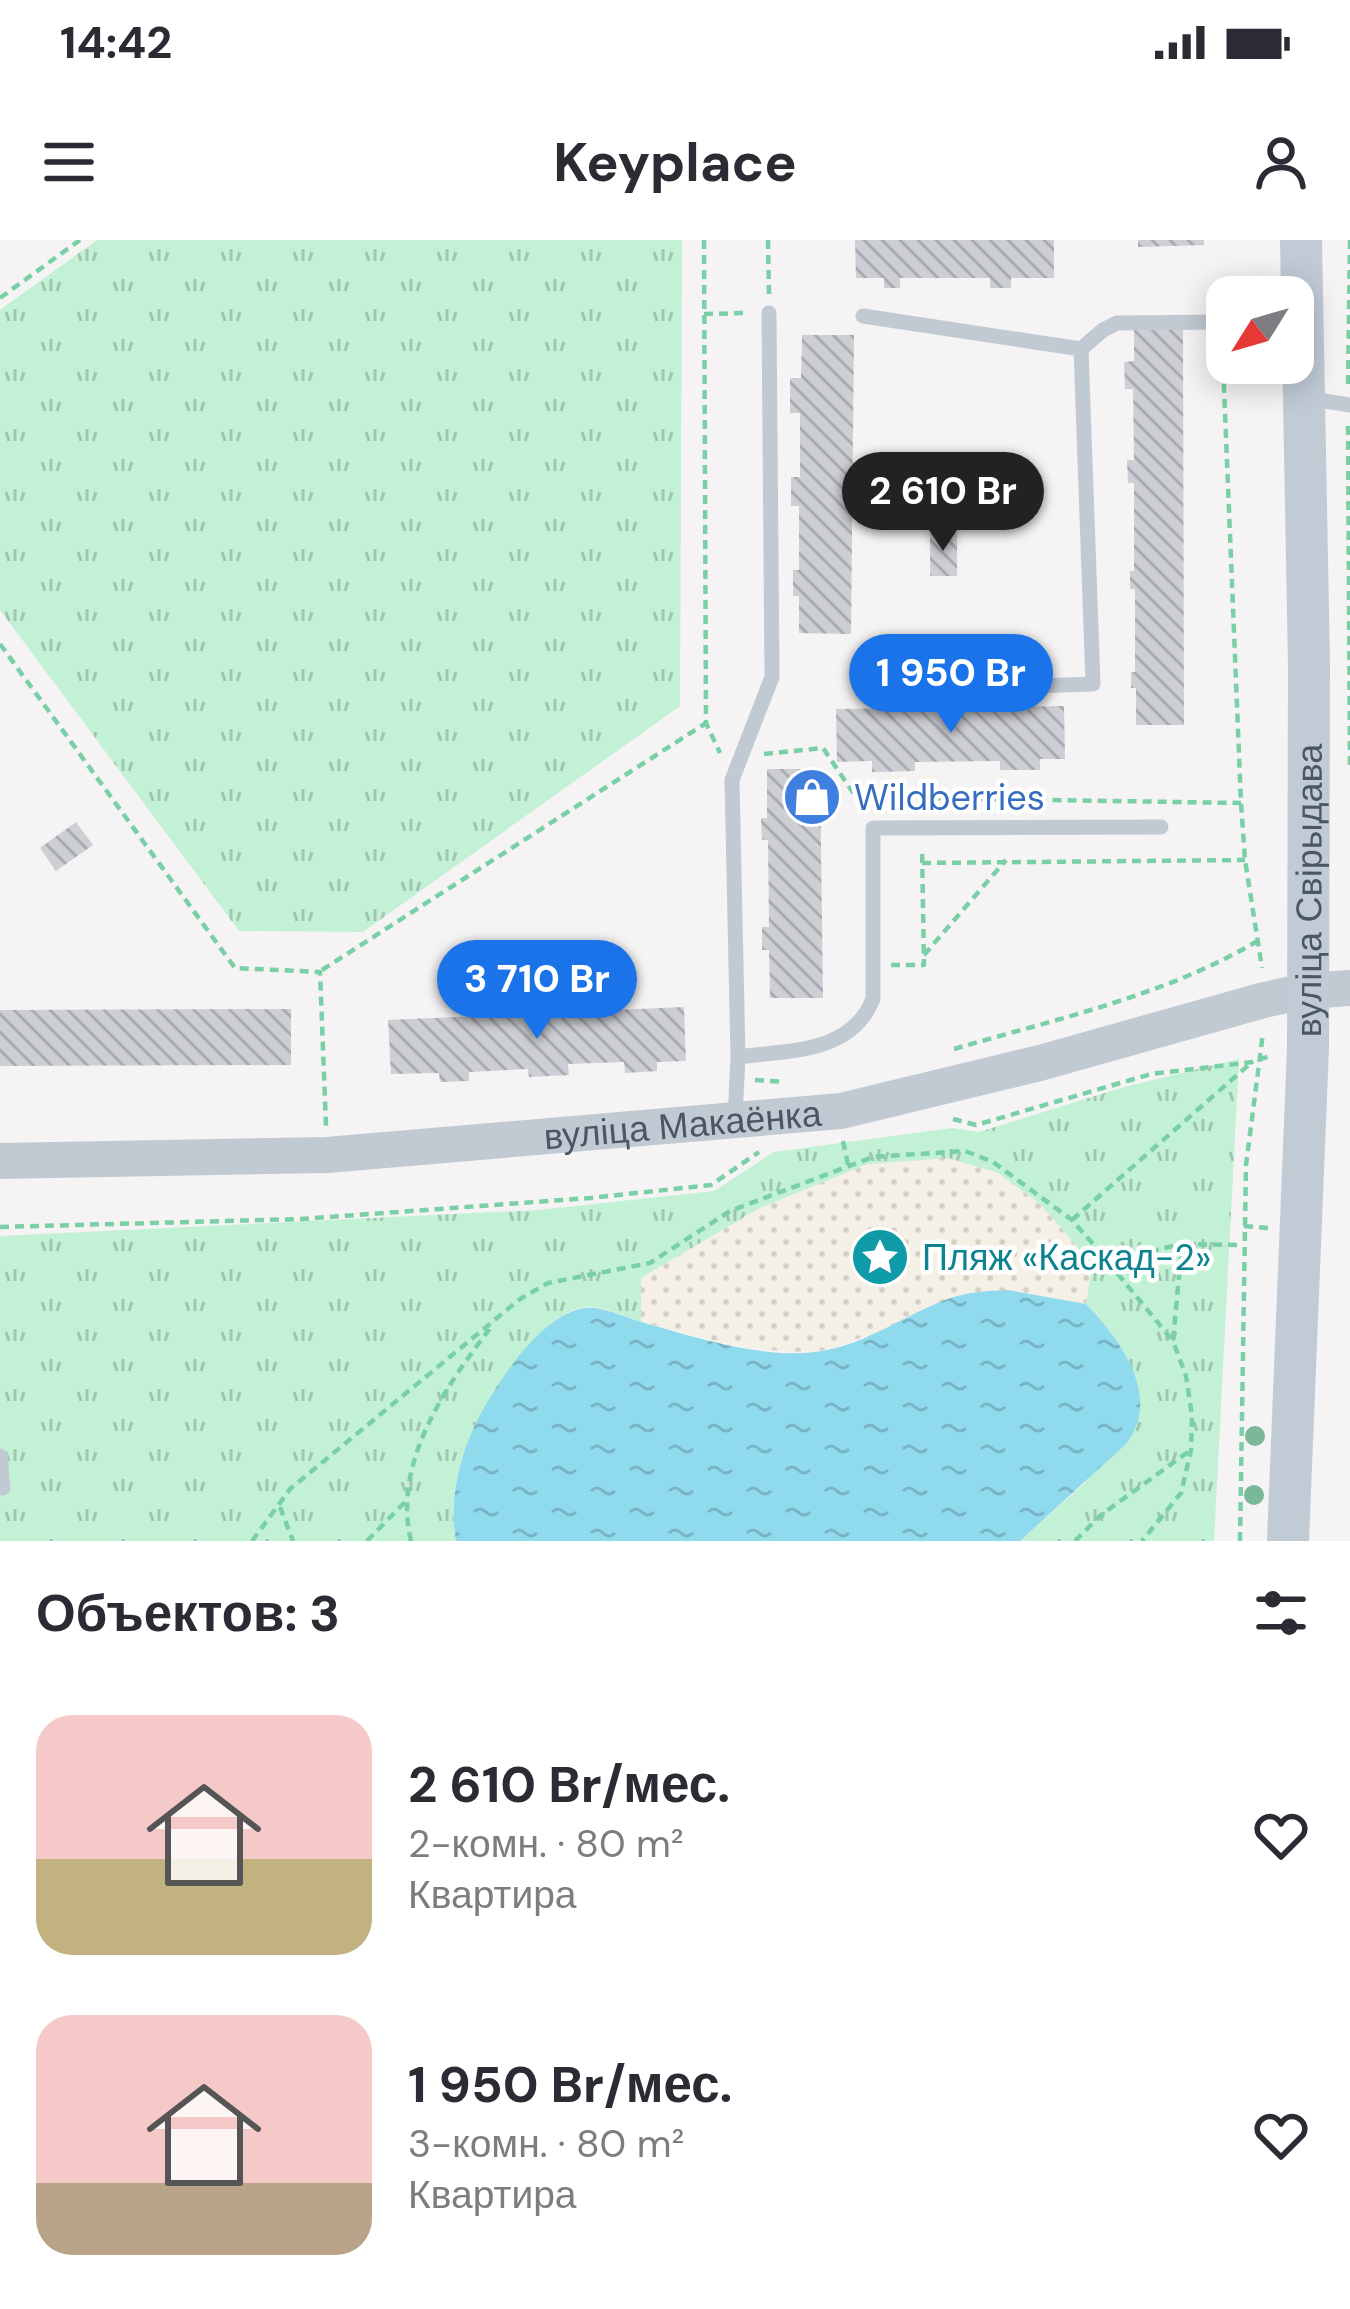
<!DOCTYPE html>
<html lang="ru">
<meta charset="utf-8">
<style>
body{margin:0;font-family:"DM Sans",sans-serif;background:#f2f2f3;color:#2b2b33;height:100vh;display:flex;flex-direction:column;font-size:45px;white-space:nowrap}
*{box-sizing:border-box;margin:0}
p{font-size:39px;color:#7c7c81}
.icon{flex:none;width:66px;height:66px;fill:none;stroke:currentColor;stroke-width:2;stroke-linecap:round;stroke-linejoin:round}
.map{position:relative;height:1301px;overflow:hidden}
.side{display:flex;flex-direction:column;background:#fff;flex:1}
.side>*{flex:none}
.needle{width:78px;rotate:233deg}
.controls{position:absolute;left:1206px;top:36px;display:grid;gap:24px}
.controls a{display:grid;place-items:center;width:108px;height:108px;border-radius:24px;background:#fff;box-shadow:0 6px 30px #0003;font-size:60px}
.price{position:absolute;translate:-50% -102px;padding:0 27px;border-radius:42px;background:#1a73e8;color:#fff;font-size:39px;line-height:78px;filter:drop-shadow(0 3px 6px #0008)}
.price::after{content:'';position:absolute;left:50%;top:72px;width:36px;height:27px;margin-left:-18px;background:inherit;clip-path:polygon(0 0,100% 0,50% 100%)}
.price.active{background:#222;color:#fff}
ul{padding:0;list-style:none}
li{display:flex;align-items:center;gap:36px;height:300px;padding:0 36px}
li span{display:grid;place-items:center;flex:none;width:336px;height:240px;border-radius:36px;color:#555}
li>.icon{margin-inline-start:auto}
span .icon{width:144px;height:144px;fill:#fffc;stroke-width:1}
li b{font-size:51px}
h2{display:flex;justify-content:space-between;align-items:center;height:144px;padding:0 36px;font-size:51px}
.status{display:flex;justify-content:space-between;align-items:center;height:84px;padding:0 60px;background:#fff;direction:ltr}
.status svg{height:33px;fill:currentColor}
header{display:flex;justify-content:space-between;align-items:center;height:156px;padding:0 36px;background:#fff;font-size:54px;font-weight:700}
.map>svg:first-child{display:block}
.grass{fill:url(#grass-tufts)}
.sand{fill:url(#sand-dots)}
.water{fill:url(#water-ripples)}
.building{fill:url(#building-back-hatch)}
.lines{fill:none;stroke-linecap:round;stroke-linejoin:round}
.path{stroke:#7ad0a6;stroke-width:4.5;stroke-dasharray:9 6;stroke-linecap:butt}
.service{stroke:#c1cad2;stroke-width:15}
.tertiary{stroke:#c1cad2;stroke-width:36}
.secondary{stroke:#c1cbd6;stroke-width:42}
.tree{fill:#7bb799}
.labels{text-anchor:middle;stroke-width:9;stroke-linejoin:round;paint-order:stroke}
.shop-label{font-size:36px;fill:#366cbe;stroke:#fff;text-anchor:start}
.street-label{font-size:36px;fill:#4a5661;stroke:#fff}
.culture-label{font-size:36px;fill:#0d838f;stroke:#fff;text-anchor:start}
</style>
<div class="status"><b>14:42</b><svg viewBox="0 0 49 12"><path d="M0 12V9h3v3zM5 12V6h3v6zM10 12V3h3v9zM15 12V0h3v12zM26 1h20v11H26zM47 4h2v5h-2z"/></svg></div>
<header><svg class="icon" aria-label="menu" viewBox="0 0 24 24"><path d="M4 6h16M4 12h16M4 18h16"/></svg>Keyplace<svg class="icon" aria-label="person" viewBox="0 0 24 24"><circle cx="12" cy="8" r="4"/><path d="M4 21q1-7 8-7t8 7"/></svg></header>
<div class="map">
<svg width="1350" height="1301" viewBox="0 0 1350 1301">
<defs>
<pattern id="grass-tufts" width="24" height="20" patternUnits="userSpaceOnUse" patternTransform="scale(3)"><rect width="24" height="20" fill="#c3f1d5"/><path d="M3 7l-1-3M5 7V3M7 7l1-3M15 17l-1-3M17 17v-4M19 17l1-3" fill="none" stroke="#a0c6b0"/></pattern>
<pattern id="sand-dots" width="8" height="8" patternUnits="userSpaceOnUse" patternTransform="scale(3)"><rect width="8" height="8" fill="#f5f0e5"/><path d="M2 2h.1M6 6h.1" fill="none" stroke="#d4d0c7" stroke-width="1.8" stroke-linecap="round"/></pattern>
<pattern id="water-ripples" width="26" height="14" patternUnits="userSpaceOnUse" patternTransform="scale(3)"><rect width="26" height="14" fill="#90daee"/><path d="M2 4q2-2 4 0t4 0M15 11q2-2 4 0t4 0" fill="none" stroke="#78b4c4"/></pattern>
<pattern id="building-back-hatch" width="6" height="6" patternUnits="userSpaceOnUse" patternTransform="scale(3)"><rect width="6" height="6" fill="#cdcfd5"/><path d="M-1 5l2 2M0 0l6 6M5-1l2 2" fill="none" stroke="#a8abb0"/></pattern>
</defs>
<rect width="100%" height="100%" fill="#f5f3f3"/>
<!-- grass -->
<path class="grass" d="M97 0H682L680 466 363 692 239 691 0 370V70Z
M1239 819 1214 1301H1020L1085 1243 1139 1174C1140 1127 1117 1096 1086 1064L1091 1033 1075 1004 1040 964 998 933 868 924 760 968 641 1038V1082C624 1076 604 1066 587 1067 562 1069 543 1091 528 1109 483 1163 443 1227 456 1301H0V996L538 970 714 951 774 912 952 888 979 892 1124 847Z"/>
<!-- sand -->
<path class="sand" d="M948 918 998 933 1040 964 1075 1004 1091 1033 1086 1064 1042 1055 868 1095 828 1110 790 1112 736 1106 641 1082V1038L760 968 868 924Z"/>
<!-- water -->
<path class="water" d="M1008 1050 1086 1064C1120 1099 1163 1157 1126 1204L1020 1301H456C447 1250 465 1196 493 1153 511 1124 542 1081 576 1070 597 1063 618 1075 638 1081 695 1097 767 1122 827 1110 868 1102 906 1075 945 1060 966 1052 986 1051 1008 1050Z"/>
<!-- building -->
<path class="building" d="M855 0H1054V38H1011V48H990V38H900V48H884V38H856Z
M1138 0H1204V5L1138 7Z
M1183 86 1184 485H1136V448H1131V432H1135V349H1130V331H1134V243H1128L1127 220H1134L1133 149H1125L1124 122 1134 121V87Z
M802 95H854L851 394 799 393V356H793V330H799V266H791V237H800V173H790V138H801Z
M930 292 957 293V336H930Z
M1064 466 1065 519H1040V530H1000V521L915 522V531L872 532V521L837 522 836 469Z
M767 529H820L823 758H770L769 710H762V687H769L768 600H762L761 578H767Z
M76 582 93 605 56 631 40 608Z
M684 767 686 821 657 822V831L625 833 624 822 568 824 569 835 529 837 528 829 469 832V841L440 842 439 833 391 834 388 780Z
M291 769V825L0 826V770Z"/>
<g class="lines">
<!-- path -->
<path class="path" d="M704 0 706 483 720 513
M768 0 769 54
M0 58 80 0
M704 74 747 73
M1222 99 1241 563 1245 620 1262 728
M1348 144 1350 0
M1348 186 1350 528
M0 404 235 728 320 732 326 886
M764 514 823 508 856 557 1241 563
M922 623 1245 620
M924 715 1006 620
M891 725H924L922 608
M322 730 706 483
M954 809C1056 779 1168 755 1259 700
M755 840 785 842
M953 879 976 885 1151 834 1252 822 1273 815
M843 901 848 925
M1072 980 1252 822
M1244 986 1268 988
M0 987 301 979 590 958 711 945 759 912
M1183 1004 1243 1005
M1108 1022 1173 1101
M280 1267 293 1301
M252 1301 290 1249 520 1059 548 1043 650 1023 730 971 873 917 965 911 993 922 1072 980 1108 1021 1182 1004 1173 1101 1186 1136 1192 1176 1191 1210 1181 1253 1142 1301
M367 1301 405 1262
M411 1301C392 1223 446 1146 491 1087
M1075 1301 1101 1275 1188 1212
M1240 1301 1246 925 1263 793"/>
<!-- service -->
<path class="service" d="M863 76 1081 109 1103 90 1117 83 1227 82
M1306 158 1350 165
M1006 447 1093 444 1081 109
M738 817C789 810 851 814 873 759V588L1161 587
M735 878 738 817 732 540 772 437 769 73
M0 1216 3 1248"/>
<!-- tertiary -->
<path class="tertiary" id="s1" d="M0 921 327 915 841 871 1040 823 1264 760 1306 751 1350 748"/>
<!-- secondary -->
<path class="secondary" id="s2" d="M1288 1301 1308 808 1309 425 1301 0"/>
</g>
<!-- trees -->
<g class="tree">
<circle cx="1255" cy="1196" r="10"/>
<circle cx="1254" cy="1255" r="10"/>
</g>
<!-- icons -->
<defs>
<g id="shop-disc" transform="scale(3)"><circle r="9.5" fill="#3f7fe0" stroke="#fff"/><path d="M-5-2.5h2.3a2.7 3.5 0 0 1 5.4 0H5L5.5 6h-11ZM-1.5-2.5h3a1.5 2.3 0 0 0-3 0Z" fill="#fff"/></g>
<g id="sight-disc" transform="scale(3)"><circle r="9.5" fill="#0f9aa8" stroke="#fff"/><path d="M0-6L1.8-2.2L6-1.7L2.9 1.2L3.7 5.4L0 3.3L-3.7 5.4L-2.9 1.2L-6-1.7L-1.8-2.2Z" fill="#fff"/></g>
</defs>
<g fill-rule="evenodd">
<use href="#shop-disc" x="812" y="557"/>
<use href="#sight-disc" x="880" y="1017"/>
</g>
<g class="labels">
<!-- shop labels -->
<g class="shop-label">
<text x="854" y="570">Wildberries</text>
</g>
<!-- street labels -->
<g class="street-label">
<text dy="13" stroke="none"><textPath href="#s2" startOffset="651">вуліца Свірыдава</textPath></text>
<text dy="13" stroke="none"><textPath href="#s1" startOffset="684">вуліца Макаёнка</textPath></text>
</g>
<!-- culture labels -->
<g class="culture-label">
<text x="922" y="1030">Пляж «Каскад-2»</text>
</g>
</g>
</svg>
<div class="controls">
<a><svg class="needle" viewBox="-14 -14 28 28"><path d="M0-13l5 13h-10z" fill="#e53935"/><path d="M0 13l5-13h-10z" fill="#7c7c81"/></svg></a>
</div>
<b class="price active" style="left:943px;top:314px">2 610 Br</b>
<b class="price" style="left:951px;top:496px">1 950 Br</b>
<b class="price" style="left:537px;top:802px">3 710 Br</b>
</div>
<section class="side">
<h2>Объектов: 3<svg class="icon" aria-label="filters" viewBox="0 0 24 24"><path d="M4 7h16M4 17h16"/><circle cx="9" cy="7" r="2"/><circle cx="15" cy="17" r="2"/></svg></h2>
<ul>
<li><span style="background:linear-gradient(#f6c9c9 60%,#c2b280 0)"><svg class="icon" aria-label="home" viewBox="0 0 24 24"><path d="M3 11l9-7 9 7M6 9v11h12V9"/></svg></span><div><b>2 610 Br/мес.</b><p>2-комн. · 80 m²</p><p>Квартира</p></div><svg class="icon" aria-label="heart" viewBox="0 0 24 24"><path d="M12 20l-8-8c-3-5 5-10 8-4 3-6 11-1 8 4z"/></svg></li>
<li><span style="background:linear-gradient(#f6c9c9 70%,#b9a48a 0)"><svg class="icon" aria-label="home" viewBox="0 0 24 24"><path d="M3 11l9-7 9 7M6 9v11h12V9"/></svg></span><div><b>1 950 Br/мес.</b><p>3-комн. · 80 m²</p><p>Квартира</p></div><svg class="icon" aria-label="heart" viewBox="0 0 24 24"><path d="M12 20l-8-8c-3-5 5-10 8-4 3-6 11-1 8 4z"/></svg></li>
</ul>
</section>
